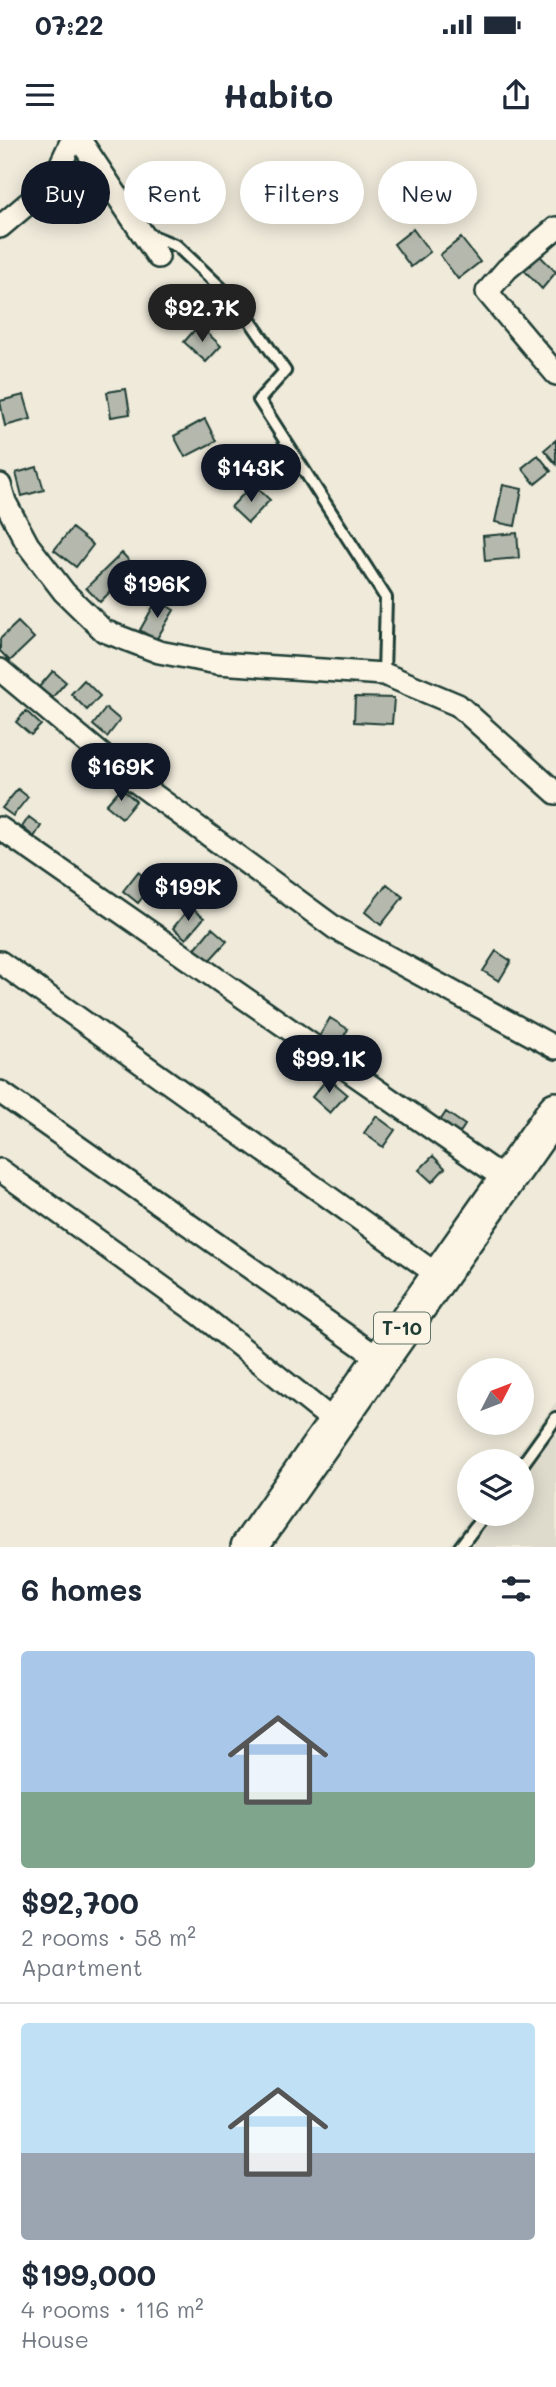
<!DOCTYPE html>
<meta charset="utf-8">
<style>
body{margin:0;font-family:Mali,sans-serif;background:#f2f2f3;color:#1f2937;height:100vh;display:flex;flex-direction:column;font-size:26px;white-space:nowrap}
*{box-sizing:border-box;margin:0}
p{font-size:23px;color:#747a83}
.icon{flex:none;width:38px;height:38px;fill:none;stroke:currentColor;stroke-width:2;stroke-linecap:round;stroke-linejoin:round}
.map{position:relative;height:1407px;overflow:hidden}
.panel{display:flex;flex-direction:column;background:#fff;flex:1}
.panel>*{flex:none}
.top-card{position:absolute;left:21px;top:21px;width:514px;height:63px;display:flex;gap:14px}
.needle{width:46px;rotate:48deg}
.fabs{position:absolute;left:457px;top:1218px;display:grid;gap:14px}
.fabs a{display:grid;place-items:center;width:77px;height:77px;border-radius:50%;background:#fff;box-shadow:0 4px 18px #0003;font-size:35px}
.price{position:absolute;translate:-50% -60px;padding:0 16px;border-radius:24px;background:#111827;color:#fff;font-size:23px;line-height:46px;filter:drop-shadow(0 2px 4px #0008)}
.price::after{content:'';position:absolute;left:50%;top:42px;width:21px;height:16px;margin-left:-10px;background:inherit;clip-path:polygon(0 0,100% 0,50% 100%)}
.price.active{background:#222;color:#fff}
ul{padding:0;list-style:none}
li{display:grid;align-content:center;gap:14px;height:371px;padding:0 21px}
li+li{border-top:2px solid #e0e1e3}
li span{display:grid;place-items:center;height:217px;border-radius:7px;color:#555}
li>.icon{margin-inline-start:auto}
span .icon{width:126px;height:126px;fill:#fffc;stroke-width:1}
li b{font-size:30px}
h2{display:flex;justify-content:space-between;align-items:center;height:84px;padding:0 21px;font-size:30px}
.tag{padding:0 24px;border-radius:32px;background:#fff;box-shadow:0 4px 18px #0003;font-size:24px;line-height:63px}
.tag.active{background:#111827;color:#fff}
.status{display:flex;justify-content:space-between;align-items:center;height:49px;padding:0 35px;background:#fff;direction:ltr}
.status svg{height:19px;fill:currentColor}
header{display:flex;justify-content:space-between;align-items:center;height:91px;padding:0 21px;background:#fff;font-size:32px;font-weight:700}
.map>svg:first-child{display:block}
.built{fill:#dedbcc}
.building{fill:#b5b9ad;stroke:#1f3d34;stroke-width:2}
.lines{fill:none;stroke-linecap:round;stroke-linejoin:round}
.service-casing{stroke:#1f3d34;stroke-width:16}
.minor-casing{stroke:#1f3d34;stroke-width:26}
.trunk-casing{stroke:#1f3d34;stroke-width:40}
.service{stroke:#fcf5e5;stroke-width:10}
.minor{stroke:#fcf5e5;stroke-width:21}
.trunk{stroke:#fcf5e5;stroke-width:35}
.labels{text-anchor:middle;stroke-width:7;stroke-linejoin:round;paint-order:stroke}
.shield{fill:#fcf5e5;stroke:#617469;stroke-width:2}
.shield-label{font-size:19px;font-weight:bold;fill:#1f3d34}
</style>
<div class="status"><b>07:22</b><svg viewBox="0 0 49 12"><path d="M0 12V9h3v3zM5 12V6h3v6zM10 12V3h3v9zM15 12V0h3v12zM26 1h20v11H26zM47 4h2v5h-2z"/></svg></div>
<header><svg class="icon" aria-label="menu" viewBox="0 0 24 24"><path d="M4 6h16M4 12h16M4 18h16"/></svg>Habito<svg class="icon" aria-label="share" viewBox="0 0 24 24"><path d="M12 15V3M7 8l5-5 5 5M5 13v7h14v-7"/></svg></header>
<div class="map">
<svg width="556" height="1407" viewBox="0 0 556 1407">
<rect width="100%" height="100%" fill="#efeada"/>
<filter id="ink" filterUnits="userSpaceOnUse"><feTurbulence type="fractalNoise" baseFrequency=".0143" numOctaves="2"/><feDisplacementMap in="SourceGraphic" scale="14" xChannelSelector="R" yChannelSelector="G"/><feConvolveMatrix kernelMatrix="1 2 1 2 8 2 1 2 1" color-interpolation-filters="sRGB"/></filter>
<g filter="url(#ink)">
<!-- built -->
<path class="built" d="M556 1262V1407H448L473 1374H522V1321H512Z"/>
<!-- building -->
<path class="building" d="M413 89 430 112 411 127 394 104Z
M461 98 480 122 458 139 440 115Z
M537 113 556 132 542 149 522 128Z
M199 185 221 206 206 222 184 202Z
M126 249 130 274 111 277 107 252Z
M24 255 31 279 5 286 0 261Z
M205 279 216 301 185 317 174 296Z
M556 300V324L544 310Z
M538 315 551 331 535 344 522 328Z
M37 327 44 350 22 356 16 333Z
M253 344 270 360 248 383 231 367Z
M503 345 522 349 515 386 495 382Z
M72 388 93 405 76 427 54 410Z
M517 393 519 418 485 421 483 396Z
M122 413 135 427 100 462 86 448Z
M157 460 174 470 156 500 140 490Z
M18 482 34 498 10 521 0 511V499Z
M53 531 66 542 52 558 39 547Z
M84 540 100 556 87 570 71 554Z
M355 557 394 558 392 584 354 582Z
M106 568 120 580 107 597 93 585Z
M26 571 41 585 31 595 16 582Z
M121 648 136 661 122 678 106 665Z
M18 649 28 657 13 676 2 668Z
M29 677 41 686 34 697 22 687Z
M138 732 153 744 138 763 123 751Z
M387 744 403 757 381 785 365 772Z
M190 767 204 778 186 799 173 788Z
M212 788 227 801 207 823 193 811Z
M496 811 511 821 499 841 483 831Z
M330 878 348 889 337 908 319 897Z
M328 938 347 954 330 973 312 957Z
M446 972 465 985 457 997 438 984Z
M376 976 395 990 383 1007 364 993Z
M433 1016 445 1028 432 1042 419 1030Z"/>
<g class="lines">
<!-- service casing -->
<g class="service-casing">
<path id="service" d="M145 93 177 106 240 166 285 231 259 260 386 458 384 534
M522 1325 556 1278
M460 1407 485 1374"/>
</g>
<!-- minor casing -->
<g class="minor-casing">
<path id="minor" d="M80 0 158 117
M0 87 52 43 72 0
M556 88 507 129 487 152 556 234
M0 345 5 362 28 405 64 452 104 491 159 512 217 523 384 534 458 565 556 653
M0 530 120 630 335 788 556 908
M0 688 506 1040
M0 822 439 1136
M0 952 380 1219
M0 1030 201 1175 336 1283"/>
</g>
<!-- trunk casing -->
<g class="trunk-casing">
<path id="trunk" d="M249 1407 556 970"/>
</g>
<!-- service -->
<use href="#service" class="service"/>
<!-- minor -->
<use href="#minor" class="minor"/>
<!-- trunk -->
<use href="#trunk" class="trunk"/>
</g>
</g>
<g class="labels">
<!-- shield labels -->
<rect class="shield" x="374" y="1172.5" width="56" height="31" rx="5"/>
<g class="shield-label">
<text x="402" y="1195">T-10</text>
</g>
</g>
</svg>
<div class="fabs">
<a><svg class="needle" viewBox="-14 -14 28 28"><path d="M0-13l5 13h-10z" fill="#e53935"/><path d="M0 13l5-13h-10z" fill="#747a83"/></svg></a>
<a><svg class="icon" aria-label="layers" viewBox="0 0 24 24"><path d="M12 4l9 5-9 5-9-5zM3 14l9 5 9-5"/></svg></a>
</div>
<b class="price active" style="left:202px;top:204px">$92.7K</b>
<b class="price" style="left:251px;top:364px">$143K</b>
<b class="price" style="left:157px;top:480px">$196K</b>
<b class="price" style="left:121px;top:663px">$169K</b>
<b class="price" style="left:188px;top:783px">$199K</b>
<b class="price" style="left:329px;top:955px">$99.1K</b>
<div class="top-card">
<a class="tag active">Buy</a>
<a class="tag">Rent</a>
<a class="tag">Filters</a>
<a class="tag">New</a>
</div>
</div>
<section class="panel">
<h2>6 homes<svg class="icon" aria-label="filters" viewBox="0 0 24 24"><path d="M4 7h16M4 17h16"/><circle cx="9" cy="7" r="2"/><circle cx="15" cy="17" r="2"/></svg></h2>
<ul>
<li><span style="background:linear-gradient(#a9c7e8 65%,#7fa58c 0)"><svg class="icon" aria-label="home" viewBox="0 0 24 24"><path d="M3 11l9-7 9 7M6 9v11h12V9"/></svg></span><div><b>$92,700</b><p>2 rooms · 58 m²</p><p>Apartment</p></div></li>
<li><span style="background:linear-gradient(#bfe0f5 60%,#9aa5b1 0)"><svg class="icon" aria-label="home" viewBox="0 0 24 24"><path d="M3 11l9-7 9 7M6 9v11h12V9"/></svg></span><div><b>$199,000</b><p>4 rooms · 116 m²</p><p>House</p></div></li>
</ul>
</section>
